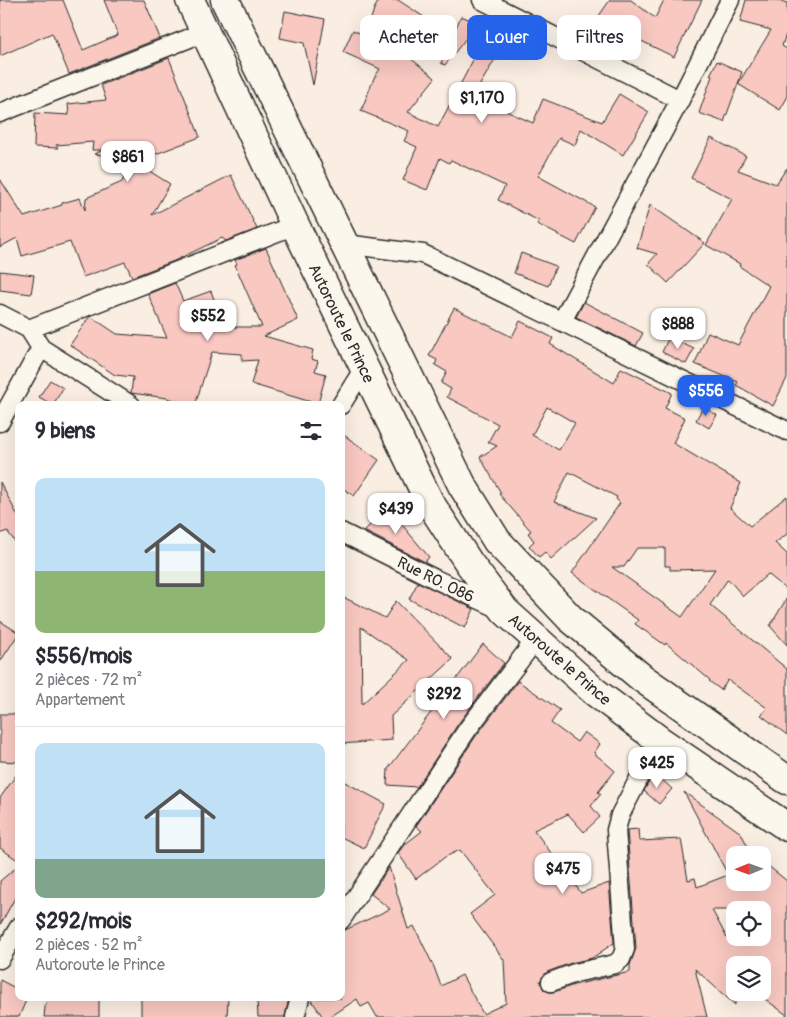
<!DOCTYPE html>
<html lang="fr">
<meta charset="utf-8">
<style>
body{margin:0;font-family:Pangolin,sans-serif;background:#f7f7f7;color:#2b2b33;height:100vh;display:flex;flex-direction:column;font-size:19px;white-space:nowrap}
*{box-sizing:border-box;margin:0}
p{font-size:16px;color:#7c7c81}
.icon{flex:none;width:28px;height:28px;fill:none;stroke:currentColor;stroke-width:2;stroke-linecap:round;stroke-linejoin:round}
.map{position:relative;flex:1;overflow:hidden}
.details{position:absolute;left:15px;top:401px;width:330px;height:600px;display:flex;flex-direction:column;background:#fff;border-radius:10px;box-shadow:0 5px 20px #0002}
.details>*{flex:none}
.banner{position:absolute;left:360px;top:15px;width:351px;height:45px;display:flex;gap:10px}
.needle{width:32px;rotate:269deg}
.tools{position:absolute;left:726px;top:846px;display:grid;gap:10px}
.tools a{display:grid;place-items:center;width:45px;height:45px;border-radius:10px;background:#fff;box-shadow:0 5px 20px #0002;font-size:25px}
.price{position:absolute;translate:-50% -42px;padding:0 11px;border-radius:10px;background:#fff;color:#222;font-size:16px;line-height:32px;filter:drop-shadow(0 1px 2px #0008)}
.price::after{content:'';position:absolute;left:50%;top:30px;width:15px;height:11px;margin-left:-8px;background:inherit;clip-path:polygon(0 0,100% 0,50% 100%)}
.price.active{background:#2563eb;color:#fff}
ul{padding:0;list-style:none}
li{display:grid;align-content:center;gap:10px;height:265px;padding:0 20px}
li+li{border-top:1px solid #e1e1e2}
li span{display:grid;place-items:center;height:155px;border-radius:10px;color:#555}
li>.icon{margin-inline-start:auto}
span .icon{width:90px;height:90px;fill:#fffc;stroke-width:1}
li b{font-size:21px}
h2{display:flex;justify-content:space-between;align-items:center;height:60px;padding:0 20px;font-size:21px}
.tag{padding:0 18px;border-radius:10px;background:#fff;box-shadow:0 5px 20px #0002;font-size:18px;line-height:45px}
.tag.active{background:#2563eb;color:#fff}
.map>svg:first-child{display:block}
.building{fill:#f8c8c1;stroke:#2b2b2b;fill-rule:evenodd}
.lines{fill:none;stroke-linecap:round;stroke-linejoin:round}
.street-casing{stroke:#2b2b2b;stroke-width:21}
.primary-casing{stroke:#2b2b2b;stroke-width:31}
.street{stroke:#fbf7ec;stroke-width:18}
.primary{stroke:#fbf7ec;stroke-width:28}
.labels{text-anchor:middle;stroke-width:5;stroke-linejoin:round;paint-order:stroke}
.street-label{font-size:16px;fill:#2b2b2b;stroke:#fbf7ec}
</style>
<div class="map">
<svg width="787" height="1017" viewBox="0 0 787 1017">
<rect width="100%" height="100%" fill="#faeee3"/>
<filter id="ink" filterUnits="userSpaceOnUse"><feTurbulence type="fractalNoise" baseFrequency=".02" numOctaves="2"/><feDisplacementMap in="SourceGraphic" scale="10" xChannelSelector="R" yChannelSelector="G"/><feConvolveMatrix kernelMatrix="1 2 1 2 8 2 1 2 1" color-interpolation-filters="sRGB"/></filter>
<g filter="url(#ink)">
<!-- building -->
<path class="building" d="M0 0H63L83 50 118 35 104 0H144L160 38 69 74 52 33 0 56Z
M379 0H398L427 19 404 53 435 78 408 112 438 127 484 39 501 49 474 95 507 110 506 111 533 123 543 99 602 122 619 94 649 112 623 155 581 129 575 145 559 138 538 176 595 207 576 244 537 224 539 221 498 200 505 186 451 160 449 163 440 158 427 190 403 180 417 147 404 141 409 131 361 111 374 78 380 69 343 52 353 30 366 36 374 9Z
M610 0H631L655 18 664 0H702L674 57 623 32 612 47 589 30Z
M746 0H777L787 3V35L786 34 782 46 787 49V98L780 110 738 84 724 122 699 113 712 76 710 75 717 61 742 72 738 84 771 30 740 22Z
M285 11 325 19 313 85 304 43 280 38Z
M461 16 478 23 445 65 441 63Z
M169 58 200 137 135 162 170 184 152 215 231 175 257 229 226 241 222 238 174 261 132 277 125 262 83 277 70 242 22 256 17 238 0 247V179L24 217 62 205V203L80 198 85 210 86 198 122 182 131 159 94 154 103 150H92L93 142 56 145 58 148 34 147 35 113 69 115 68 104 106 100 101 85Z
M711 138 746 156 738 170 776 184 787 168V378L773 406 736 385 738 382 695 364 708 332 738 345 769 286 739 266 740 264 706 245 732 199 691 178Z
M650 205 705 243 668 283 648 264 657 254 637 248Z
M266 248 298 320 264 336 313 350 311 359 318 361 315 371 326 374 318 404 251 384 258 360 242 361V354L212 352 195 405H190L167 398 131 393 133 377 115 375 70 345 90 316 117 334 167 338 148 294 175 283 183 301 211 291 224 327H262L235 265 237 264 235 260Z
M521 253 556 266 548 286 514 273Z
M0 271 34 275 31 294 0 290Z
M584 302 643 333 636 346 576 317Z
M454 308 512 337 520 321 553 338 550 344 614 383 621 368 672 393 665 408 685 418 673 443 741 483 730 508 750 526 787 496V534L775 543 787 554V590L768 574 743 596 728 579 710 605 787 669V735L761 715 767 708 728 680 721 690 709 681 710 680 666 643 665 645 635 624 638 620 572 573 620 503 616 499 617 497 569 472 554 502 596 518 551 559 545 552 539 557 529 546 534 541 528 533 531 531 499 494 501 493 480 457 497 446 488 442 498 424 447 397 451 389 441 383 447 372 435 365 437 360 429 356ZM547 407 575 423 559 450 532 435ZM637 548H665V566H670V570L715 569 682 617 612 567H624Z
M669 337 694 349 686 364 662 352Z
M50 380 63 388 53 405 39 397Z
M703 407 717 415 709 428 696 420Z
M341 433 379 460 354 496 341 487Z
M0 482 19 518V547L7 531 0 534Z
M388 508 429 557 425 562 364 531Z
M418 582 474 609 465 628 409 599Z
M341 596 385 618 396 601 453 659 391 716 392 740 341 744ZM361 627 409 660 362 704Z
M787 598V645L770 626Z
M0 621 19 633 0 662Z
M483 644 504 663 458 724 417 787 387 785 388 769Z
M518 681 560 710 551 723 577 742 584 732 600 744 594 753 615 771 598 792 601 794 591 806 600 817 584 832 568 814 534 830 581 893 609 883 614 943 592 958 571 963 547 972 543 976 540 981 544 990 549 992H554L574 985 630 972V965L636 948 627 830 638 829 639 841 681 839 688 880 695 878 697 887 728 875 684 792 741 833 752 855H735V882H762V861L787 881V1015L762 997V965H735V1005L695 969 707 1017H377L369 1003 361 1007 357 999 330 1017H323L310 998H341V932L390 909 371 894 389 867 408 929 414 926 434 967 441 986 462 975 483 1014 506 1003 504 960 470 914 495 895 460 850 445 857 416 879 398 853 404 845 422 831 416 826 476 736ZM712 910H762V938H727Z
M0 714H19V762L0 761Z
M19 771V861L0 848V798Z
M654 772 672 789 659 804 644 791Z
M341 780 386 804 376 823 375 822 376 824 364 848 341 837Z
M19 865V895L15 898 0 925V881Z
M0 980 19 990V998H27L19 1017H0Z
M46 998H99V1017H44Z
M141 998H228L227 1017H141Z
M257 998H289L285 1017H258Z"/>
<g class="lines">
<!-- street casing -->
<g class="street-casing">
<path id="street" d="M482 0 680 100
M0 113 205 32
M345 244 423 254 787 431
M0 314 29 329 41 348 131 405
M562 321 680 100 730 0
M29 329 295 225
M341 405 364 368
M0 422 41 348
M341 532 435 579 500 609
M341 920 467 730 536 639
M0 959 19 927
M551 982 575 973 615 964 621 959 625 949 616 830 620 815 659 740
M295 1017 300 998"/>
</g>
<!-- primary casing -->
<g class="primary-casing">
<path id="primary" d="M190 0 295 225 430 503 469 563 505 611 595 692 659 740 787 827
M225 0 462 485 497 541 570 618 642 678 787 780"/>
</g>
<!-- street -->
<use href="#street" class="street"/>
<!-- primary -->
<use href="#primary" class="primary"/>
</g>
</g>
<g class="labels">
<!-- street labels -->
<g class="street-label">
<text transform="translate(342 323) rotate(64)" y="6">Autoroute le Prince</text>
<text transform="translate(436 579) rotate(26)" y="6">Rue RO. 086</text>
<text transform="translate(560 659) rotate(41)" y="6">Autoroute le Prince</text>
</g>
</g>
</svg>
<div class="tools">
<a><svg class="needle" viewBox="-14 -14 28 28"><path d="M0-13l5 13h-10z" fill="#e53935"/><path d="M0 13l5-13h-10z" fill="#7c7c81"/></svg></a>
<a><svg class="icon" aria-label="locate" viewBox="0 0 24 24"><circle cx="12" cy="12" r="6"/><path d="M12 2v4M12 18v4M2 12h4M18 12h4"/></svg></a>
<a><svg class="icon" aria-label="layers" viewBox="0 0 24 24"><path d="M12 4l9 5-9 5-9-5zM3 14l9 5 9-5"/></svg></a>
</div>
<b class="price" style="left:482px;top:124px">$1,170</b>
<b class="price" style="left:128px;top:183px">$861</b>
<b class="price" style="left:208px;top:342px">$552</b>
<b class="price" style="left:678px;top:350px">$888</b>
<b class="price active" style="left:706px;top:417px">$556</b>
<b class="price" style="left:396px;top:535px">$439</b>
<b class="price" style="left:444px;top:720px">$292</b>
<b class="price" style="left:657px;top:789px">$425</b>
<b class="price" style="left:563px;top:895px">$475</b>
<div class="banner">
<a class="tag">Acheter</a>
<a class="tag active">Louer</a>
<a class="tag">Filtres</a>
</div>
<section class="details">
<h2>9 biens<svg class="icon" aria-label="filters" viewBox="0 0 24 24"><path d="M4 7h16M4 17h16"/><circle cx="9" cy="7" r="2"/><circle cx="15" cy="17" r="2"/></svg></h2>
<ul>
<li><span style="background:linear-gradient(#bfe0f5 60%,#8fb573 0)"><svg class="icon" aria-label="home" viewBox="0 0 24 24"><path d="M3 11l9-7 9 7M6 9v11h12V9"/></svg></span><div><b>$556/mois</b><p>2 pièces · 72 m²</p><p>Appartement</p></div></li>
<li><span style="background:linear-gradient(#bfe0f5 75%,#7fa58c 0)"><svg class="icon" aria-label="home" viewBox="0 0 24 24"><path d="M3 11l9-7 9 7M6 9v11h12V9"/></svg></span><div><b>$292/mois</b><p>2 pièces · 52 m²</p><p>Autoroute le Prince</p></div></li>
</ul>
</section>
</div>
